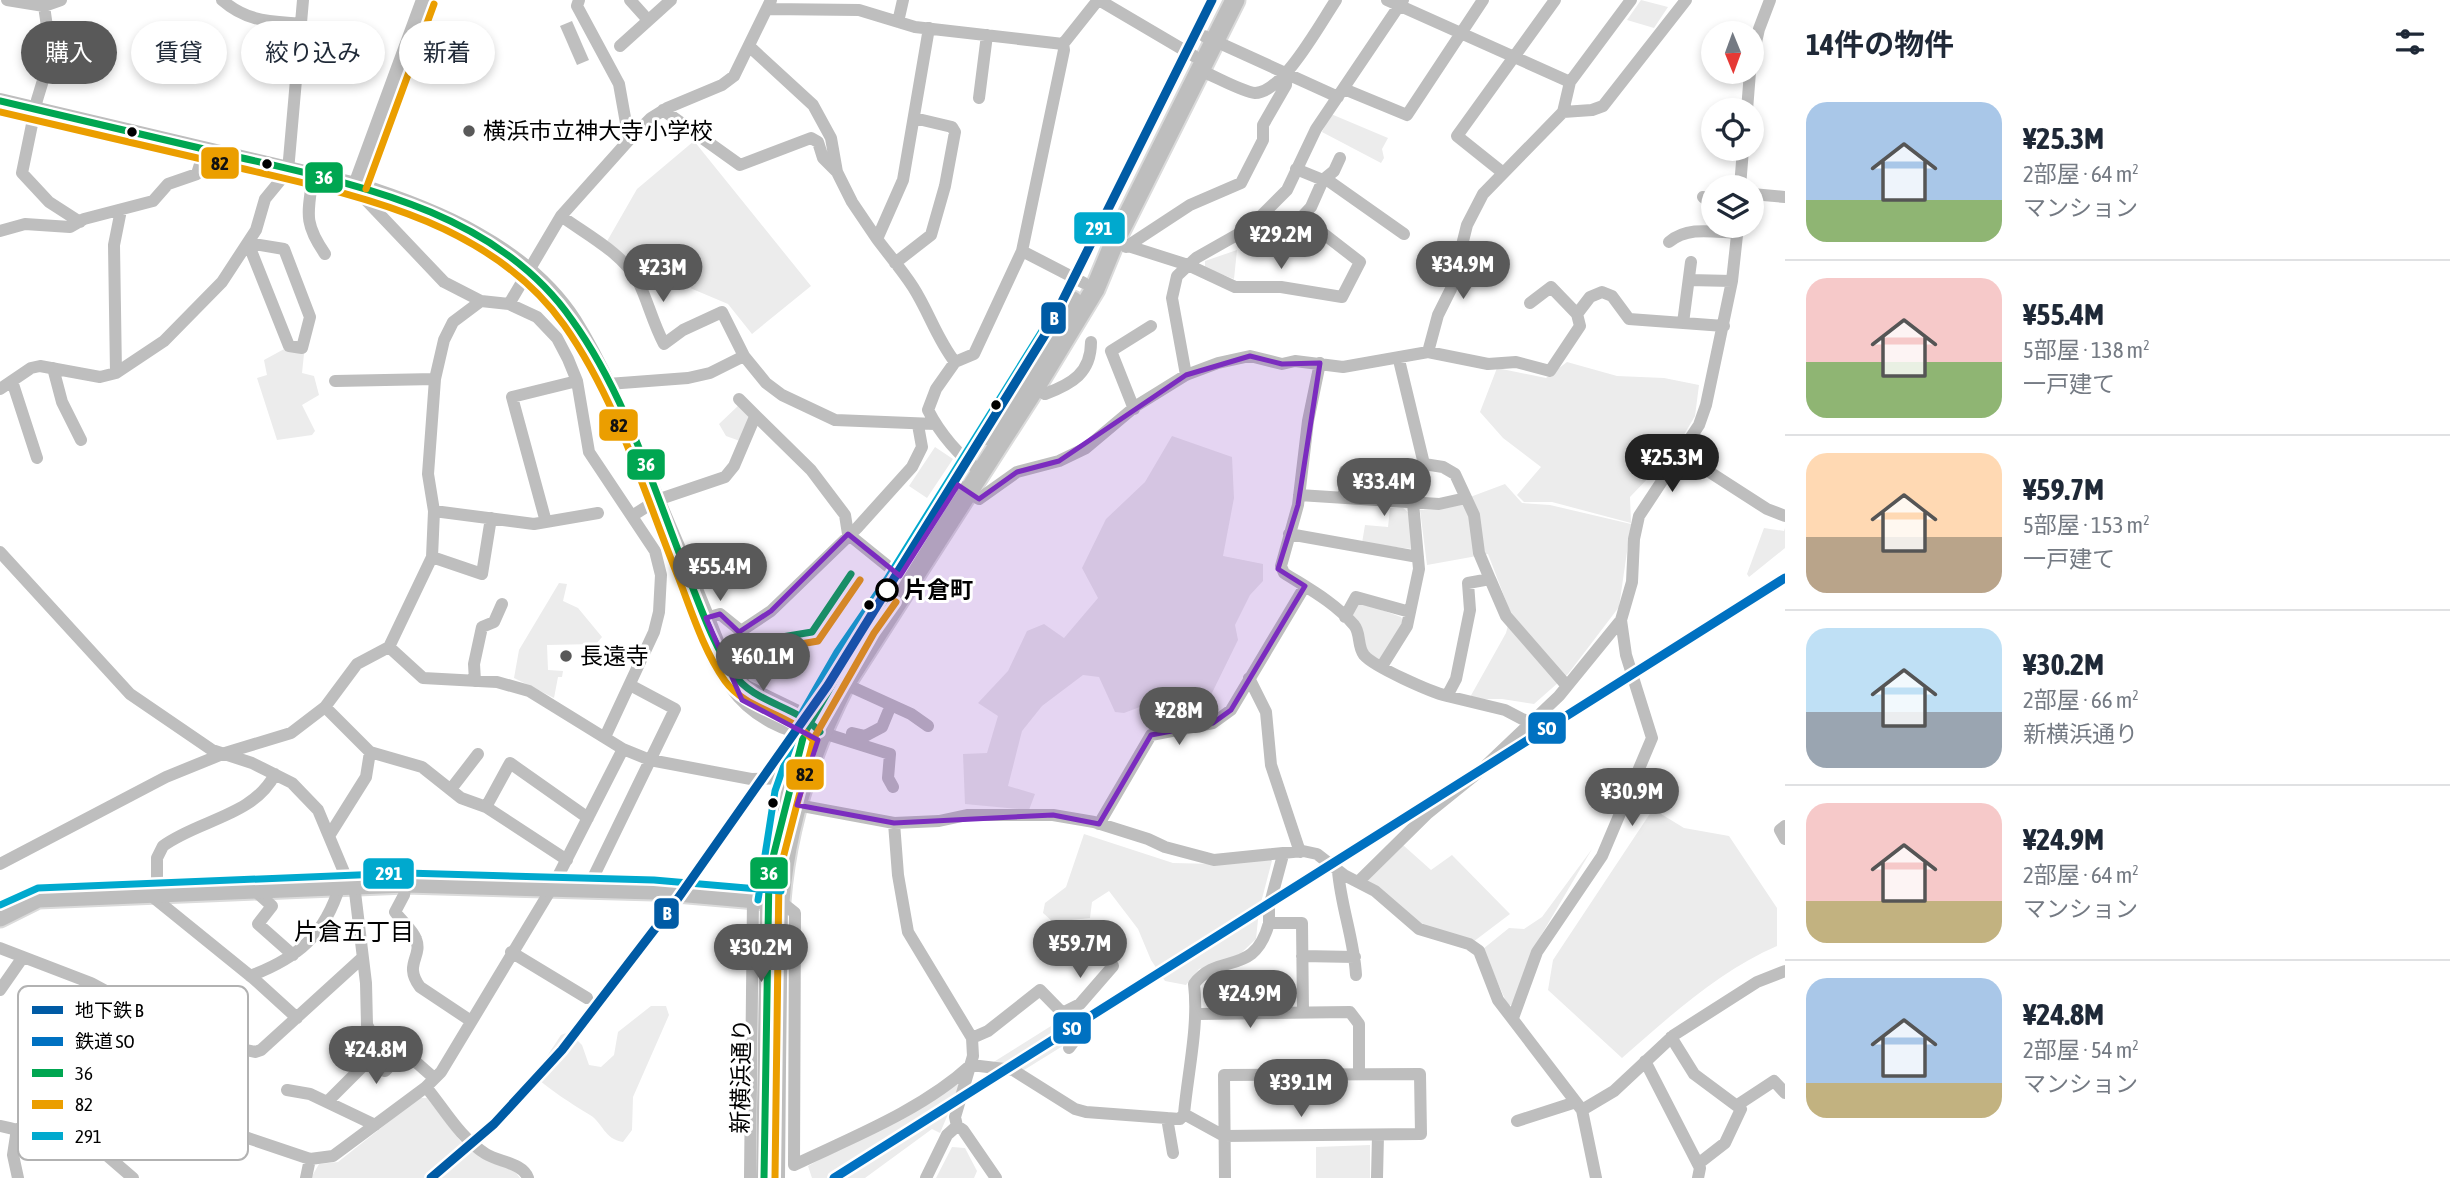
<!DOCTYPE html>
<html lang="ja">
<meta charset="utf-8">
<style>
body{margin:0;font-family:"Asap Condensed","Noto Sans JP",sans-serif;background:#f2f2f3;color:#1f2937;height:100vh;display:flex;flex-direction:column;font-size:26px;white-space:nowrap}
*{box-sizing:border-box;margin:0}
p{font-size:23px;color:#747a83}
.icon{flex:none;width:38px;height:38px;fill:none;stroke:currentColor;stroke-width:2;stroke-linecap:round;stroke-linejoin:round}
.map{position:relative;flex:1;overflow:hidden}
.drawer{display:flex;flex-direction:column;background:#fff;width:665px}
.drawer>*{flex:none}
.top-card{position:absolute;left:21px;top:21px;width:665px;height:63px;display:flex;gap:14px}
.needle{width:46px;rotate:179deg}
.buttons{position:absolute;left:1701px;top:21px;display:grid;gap:14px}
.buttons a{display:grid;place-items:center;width:63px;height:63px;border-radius:50%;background:#fff;box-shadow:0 4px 10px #0003;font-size:35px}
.price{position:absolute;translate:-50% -60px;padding:0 16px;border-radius:24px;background:#595959;color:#fff;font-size:23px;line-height:46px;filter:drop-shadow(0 2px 4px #0008)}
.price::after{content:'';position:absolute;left:50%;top:42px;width:21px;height:16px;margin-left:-10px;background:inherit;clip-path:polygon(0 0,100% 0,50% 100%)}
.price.current{background:#222;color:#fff}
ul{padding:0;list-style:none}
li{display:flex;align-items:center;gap:21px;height:175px;padding:0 21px}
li+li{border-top:2px solid #e0e1e3}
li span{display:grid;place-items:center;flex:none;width:196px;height:140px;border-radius:21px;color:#555}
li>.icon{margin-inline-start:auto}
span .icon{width:84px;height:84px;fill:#fffc;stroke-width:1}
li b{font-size:30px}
h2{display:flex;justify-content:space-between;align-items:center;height:84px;padding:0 21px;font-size:30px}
.chip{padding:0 24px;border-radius:32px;background:#fff;box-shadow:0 4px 10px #0003;font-size:24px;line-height:63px}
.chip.current{background:#595959;color:#fff}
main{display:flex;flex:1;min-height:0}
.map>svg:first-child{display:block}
.green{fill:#ececec}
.water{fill:#bfbfbf}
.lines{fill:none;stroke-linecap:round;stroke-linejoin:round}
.primary-casing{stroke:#dbdbdb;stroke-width:23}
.minor{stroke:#bebebe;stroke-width:12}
.tertiary{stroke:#bebebe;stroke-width:16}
.primary{stroke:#bebebe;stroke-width:19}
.tertiary-bridge{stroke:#bebebe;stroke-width:16}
.bus-1-casing{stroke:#fff;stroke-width:12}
.bus-2-casing{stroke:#fff;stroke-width:12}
.bus-3-casing{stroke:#fff;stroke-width:12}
.bus-1{stroke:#00a651;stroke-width:7}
.bus-2{stroke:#eb9e00;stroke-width:7}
.bus-3{stroke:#00a9ce;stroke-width:7}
.rail-1-casing{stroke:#fff;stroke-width:14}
.rail-1{stroke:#0071c1;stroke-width:9}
.metro-1-casing{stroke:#fff;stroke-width:14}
.metro-1{stroke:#005ba5;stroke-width:9}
.marked{fill:#7b2cbf;fill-opacity:0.2;stroke:#7b2cbf;stroke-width:5;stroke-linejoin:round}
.poi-dot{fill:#595959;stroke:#fff;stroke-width:2.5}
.bus-dot{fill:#000;stroke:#fff;stroke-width:2.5}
.stop-dot{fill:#fff;stroke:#000;stroke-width:3.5}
.labels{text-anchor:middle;stroke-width:6;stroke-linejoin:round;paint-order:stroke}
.poi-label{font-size:23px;fill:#000;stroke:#fff;text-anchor:start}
.stop-label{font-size:23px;font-weight:bold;fill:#000;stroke:#fff;text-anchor:start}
.street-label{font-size:23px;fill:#000;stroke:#fff}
.neighbourhood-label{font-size:24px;fill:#000;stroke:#fff}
.key{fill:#fff;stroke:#b2b2b2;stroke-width:2}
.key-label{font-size:19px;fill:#000}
.line-badge{stroke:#fff;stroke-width:2.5}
.badge-label{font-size:19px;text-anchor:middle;font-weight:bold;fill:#fff}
.pale-badge-label{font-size:19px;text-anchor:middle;font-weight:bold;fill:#111}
</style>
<main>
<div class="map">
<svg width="1785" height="1178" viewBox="0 0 1785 1178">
<rect width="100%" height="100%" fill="#fff"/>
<!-- green -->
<path class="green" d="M1641 0 1668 7 1654 28 1627 20Z
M1331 114 1388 138 1382 149 1384 158 1381 163 1322 132Z
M694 141 811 286 752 334 728 304 664 277 646 275 606 243 637 189Z
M1237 250 1234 279 1205 268V261Z
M286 348 304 354 302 373 314 376 319 395 302 405 315 431 312 435 277 440 257 378 267 375 264 360Z
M1567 362 1617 376 1664 378 1699 385 1695 416 1675 450 1630 497 1631 523 1552 502H1524L1517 495 1541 467 1503 438 1480 412 1497 368 1546 378Z
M740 404 751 416 740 441 726 436 719 424Z
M1172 436 1232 457 1234 498 1223 556 1263 564V581L1250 595 1235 625 1238 640 1211 695 1177 693 1124 713 1115 712 1099 677 1083 675 1042 706 1022 731 1008 786 1035 794 1029 810 965 804 963 754 987 753 998 716 978 703 1008 671 1027 631 1044 624 1064 638 1098 598 1082 568 1106 519 1145 482Z
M935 447 953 459 927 498 909 486Z
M1505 484 1522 503 1550 505 1631 524 1619 607 1568 674 1534 704 1502 699H1469L1506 633 1511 614 1488 554 1427 565 1420 510 1438 509Z
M1402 507 1410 514 1412 549 1362 543 1365 525 1388 527 1390 508Z
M1764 528 1784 531 1785 528V548L1749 577 1747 574Z
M559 583 567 584 563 601 578 608 602 637 596 644 547 645 548 670 563 671 562 677H558L554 698 514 678 519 650Z
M1357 601 1401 617 1404 622 1379 661 1368 656 1350 615Z
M1653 809 1684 828 1729 836 1777 908V946C1719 971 1670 1016 1622 1058L1548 990 1553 960Z
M1084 834 1173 863 1215 864 1273 857 1259 910 1256 939 1240 954 1199 969 1186 985 1165 981 1151 960 1138 929 1109 891 1092 902 1090 918 1053 922 1043 913 1045 903 1066 887Z
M1403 845 1431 870 1452 855 1510 914 1473 942 1421 926 1367 880Z
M1592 849 1533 949 1513 1004 1508 1006 1483 949 1509 928 1524 929 1542 917Z
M651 1006H666L669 1015 633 1097 632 1130 623 1142C604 1139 603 1123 590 1115 570 1103 552 1091 534 1076L561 1035 569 1032 582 1045 589 1065 601 1067 614 1055 618 1032Z
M1059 1021 1074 1035 1066 1044 1024 1070 992 1063Z
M958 1084 960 1086 940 1133 932 1129 865 1178H812L808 1166Z
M419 1098H427L461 1142 513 1169 520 1178H311L319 1164 338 1162Z
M1370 1145V1178H1316V1147Z
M952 1147 965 1148 977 1171 974 1178H936Z"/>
<!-- water -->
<path class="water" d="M572 21 589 60 577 65 560 26Z"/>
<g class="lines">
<!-- primary casing -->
<g class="primary-casing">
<path id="primary" d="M989 436 1073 301
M846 660 893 588
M785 804 804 734 820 704
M0 917 38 898 406 883 654 890 780 901C786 825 810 752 845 684L1035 388 1095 289 1114 243 1235 0"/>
</g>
<!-- minor -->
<path class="minor" d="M7 0 44 6 61 0
M222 0C247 22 270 21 302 24
M579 0 577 6 619 84 629 140
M630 0 648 20
M1099 0 1194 56
M1387 0 1570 82 1563 112
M44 6 51 54 37 100 22 173 49 202 80 222
M768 9 859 10 915 27 1063 44
M898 22 903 0
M929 28 903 180 877 239C889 255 902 270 913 287 929 312 937 339 955 362L974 354 1022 251 1064 50 1063 44 1098 0
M1204 36 1338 97
M620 46 671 0
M750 47 813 105 831 138 837 172 852 202 877 239
M1752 60 1759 29 1770 0
M1199 70C1213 75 1242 92 1255 93 1283 93 1321 22 1336 0
M1570 82 1631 0
M1344 89 1407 115 1483 0
M979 98 987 35
M663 110 740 165 811 138 818 142 823 158 837 172
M1747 110 1750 72
M1296 169 1323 180 1334 171 1340 158
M1502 172 1457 136 1555 0
M313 176C308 213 303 222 325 254
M1326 179 1404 234
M356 185 367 201 444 282 481 301 509 304 537 317 557 338 568 359 577 381 589 452 655 551 661 575 659 612 654 632 605 737
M1740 187 1743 149
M1752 194 1785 197
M1703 197 1713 204
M561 216C587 235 623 253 639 283 648 302 653 323 664 344L683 330 722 312 744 356
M1299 229 1297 222 1311 207 1323 180
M0 231 25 224 70 227 84 219 153 201 168 184 197 174 204 151
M1103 238 1188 265 1235 287H1281L1342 297 1360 262 1320 231 1300 228 1259 239 1237 235
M1669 242C1688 226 1713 232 1737 233
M248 243 284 249 310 317 302 348 289 346Z
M1126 247 1190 205 1241 183 1263 140V125L1286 85 1287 73
M1022 251 1084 283
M895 263 931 235 945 186 955 132 952 127 914 118
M1689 280 1732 281
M1530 303 1551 287 1577 314
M509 304 561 216 629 140 651 118 667 108 722 85 734 76 771 0
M1683 323 1691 262
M1428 352 1488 364 1516 362 1550 371 1580 326 1577 314 1590 297 1602 292 1612 296 1629 319 1724 326
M1399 360 1424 464 1443 467 1455 474 1474 515 1479 553 1490 579 1468 583 1470 610 1456 679 1447 696 1505 710 1530 723
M955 362 936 389 928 410C939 432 960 458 981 471
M1320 363 1308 421 1298 505 1281 566 1284 573C1309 589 1334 602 1354 625 1361 633 1357 646 1364 655 1374 667 1431 692 1447 696
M53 368 62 402 81 440
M116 373 114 245 121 210
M1186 375 1172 298 1177 276 1196 258 1249 228 1287 190 1316 129 1403 0
M12 381 37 458
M335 381 435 379
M608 384 688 378 710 373 744 356 766 383 782 395 835 420 935 424
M1035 388 1045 394C1072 384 1091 373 1091 342
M0 389 31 368 40 366 100 377 116 373 164 341 222 282 256 230 265 199 288 171 303 0
M1134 409 1111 351 1151 326
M755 415 811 470 845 515 848 534 900 576
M1680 453 1767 509 1785 516
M958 485 979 499 1017 472 1059 461 1086 448 1136 406 1186 375 1218 363 1250 356 1282 364 1295 361 1343 367 1428 352 1438 315 1451 289 1467 225 1483 194 1563 112 1592 110 1603 106 1686 0
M1299 495 1439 504 1466 498
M1344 498 1345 471 1423 475 1424 464
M434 511 534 524 598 513
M632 516 657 500 725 477 734 466 754 419 755 415 739 399
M546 522 512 397 577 381
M1289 534 1418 557
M0 552 130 694 212 750 252 763 292 783 318 810 349 884
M432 557 482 574 491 518
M1490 579 1506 616 1567 686
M1345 617 1356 597 1410 612
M706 618 720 614 741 631 771 611 857 528 912 467 922 447 918 425
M389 647 423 678 497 682 529 691 623 749 650 760 751 779 791 778
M1382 666 1407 626 1419 569 1413 503
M1249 678 1266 712 1271 765 1300 852
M475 681 474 664 482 627 494 622 502 604
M845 684 911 714 928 726
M325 707 370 752 422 767 461 798 486 807 567 860
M820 732 890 754 888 778 893 787
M852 733 865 736 882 727 891 705
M451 789 478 754
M797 805 894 823 939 821 967 815H1053L1094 822 1148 839 1165 847 1214 860 1303 851 1317 854 1344 875 1375 891 1419 929 1469 944 1479 951 1498 1000 1582 1110 1596 1178
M486 807 510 763 588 818
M894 823 898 875 908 932 972 1038 973 1056 955 1117 957 1126 963 1130 996 1178
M1099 824 1151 735 1213 723 1231 710 1305 586
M1785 826 1780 830 1785 839
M329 836 366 777 370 752
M0 864 166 777 225 753 291 733 325 707 357 664 389 647 432 557 434 511 428 474 435 379 444 340 453 322 481 301
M1338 871C1341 907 1354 939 1356 975
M1359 881 1428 813 1480 771 1559 696 1621 620 1632 582 1634 539 1639 516 1699 425 1706 405 1732 281 1738 226
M406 883 404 895 395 912C401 920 413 930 416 939 423 957 403 964 420 987L471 1021
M354 884 366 983 367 1025 371 1032 391 1040 434 1078
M588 888 675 709 630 685
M253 889 272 906 258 924 293 955
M148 893 253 978 297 1018
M157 893V858L163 846C198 820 254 816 275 774
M780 901 795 913 794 1165C853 1137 922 1110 971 1065L1013 1070 1075 1109 1086 1112 1180 1119 1184 1114
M1269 923V907L1283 855
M0 948 91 983 117 997 166 1043 245 1137 310 1159 333 1156 426 1087 441 1072 553 886 623 749
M511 952 587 998
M1302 956 1355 957
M250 976C298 958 325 935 340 885
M0 990 23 957
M1062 1013 1080 1004 1113 966
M1198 1014 1350 1012 1359 1024V1074
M1513 1018 1537 952 1602 856 1652 738 1626 655 1621 620
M1671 1037 1694 1074 1741 1109 1725 1143 1698 1164
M972 1038 988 1031 1040 990 1081 1032 1069 1048
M98 1046 125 1004
M1645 1061 1700 1168 1698 1178
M56 1062 70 1036 81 1033 114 1060 86 1100
M193 1077 232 1047 255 1052 261 1050 361 959
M426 1087C445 1110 460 1138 486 1154 499 1162 523 1163 528 1178
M287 1090 310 1094 375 1125
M327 1102 365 1064 385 1071 404 1052
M1739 1104 1774 1081 1785 1093
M1582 1110 1614 1091 1674 1035 1757 982 1785 971
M1167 1118 1173 1153
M1517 1121 1576 1102
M0 1126C16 1129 32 1135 48 1138 97 1144 121 1138 158 1106 171 1095 183 1085 184 1067
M17 1129 13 1155 18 1178
M89 1140 133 1178
M306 1178 310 1159
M750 1178 753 899
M926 1178 947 1135 957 1126
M1225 1178 1224 1075 1420 1074 1421 1134 1224 1136 1184 1114C1188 1071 1199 1025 1194 984 1219 951 1254 978 1269 923H1302L1303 1013
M1377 1178 1378 1135"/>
<!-- tertiary -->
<path class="tertiary" d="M0 101 356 185C436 210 526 247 574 321 607 374 629 433 653 490 680 555 710 620 733 687 751 713 789 735 820 732L812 720 744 687 721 653
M356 185 424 0
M778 1067 780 901
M764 1178 768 901"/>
<!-- primary -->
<use href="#primary" class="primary"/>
<!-- tertiary-bridge -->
<path class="tertiary-bridge" d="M777 1178 778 1067"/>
<!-- bus-1 casing -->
<g class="bus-1-casing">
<path id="bus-1" d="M0 101C75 119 150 136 225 154 348 183 494 208 572 320 626 395 654 490 688 576 701 608 713 644 733 673 754 704 796 705 820 732
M721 653 758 641 812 632 851 574
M764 1178 769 873 804 734 865 627 888 596"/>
</g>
<!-- bus-2 casing -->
<g class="bus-2-casing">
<path id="bus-2" d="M0 112C74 129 149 147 223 164 344 193 486 216 564 325 617 400 645 495 679 579 692 613 704 651 725 681 747 711 788 712 812 739
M366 189 434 4
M724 663 760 651 818 641 860 580
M775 1178 779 874 814 738 874 633 896 602"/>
</g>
<!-- bus-3 casing -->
<g class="bus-3-casing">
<path id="bus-3" d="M758 900 775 791 803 711 837 652 887 579 1075 278 1211 0
M0 905 38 888 406 873 654 880 781 891"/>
</g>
<!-- bus-1 -->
<use href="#bus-1" class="bus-1"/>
<!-- bus-2 -->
<use href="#bus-2" class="bus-2"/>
<!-- bus-3 -->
<use href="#bus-3" class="bus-3"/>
<!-- rail-1 casing -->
<g class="rail-1-casing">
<path id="rail-1" d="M834 1178 1785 578"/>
</g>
<!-- rail-1 -->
<use href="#rail-1" class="rail-1"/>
<!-- metro-1 casing -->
<g class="metro-1-casing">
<path id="metro-1" d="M431 1178 494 1124 562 1050 674 904 828 685 1048 330 1212 0"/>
</g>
<!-- metro-1 -->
<use href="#metro-1" class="metro-1"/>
</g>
<!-- marked area -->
<path class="marked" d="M1250 356 1282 364 1320 363 1298 505 1278 569 1305 586 1231 710 1213 723 1151 735 1099 824 1053 815 894 823 797 805 818 740 742 700 706 618 720 614 739 632 771 611 848 534 900 576 958 485 979 499 1017 472 1059 461 1186 375Z"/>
<!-- markers -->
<g class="poi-dot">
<circle cx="469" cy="131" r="7"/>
<circle cx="566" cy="656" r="7"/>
</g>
<g class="bus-dot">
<circle cx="132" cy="132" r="6"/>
<circle cx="267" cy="164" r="6"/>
<circle cx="996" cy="405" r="6"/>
<circle cx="869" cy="605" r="6"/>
<circle cx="773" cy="803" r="6"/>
</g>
<circle class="stop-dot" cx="887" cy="590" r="10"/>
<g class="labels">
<!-- poi labels -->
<g class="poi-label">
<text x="483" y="139">横浜市立神大寺小学校</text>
<text x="580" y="664">長遠寺</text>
</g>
<!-- stop labels -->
<g class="stop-label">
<text x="904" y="598">片倉町</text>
</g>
<!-- street labels -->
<g class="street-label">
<text transform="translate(741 1076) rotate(-89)" y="8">新横浜通り</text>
</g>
<!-- neighbourhood labels -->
<g class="neighbourhood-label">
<text x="354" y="940">片倉五丁目</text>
</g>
</g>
<!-- legend -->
<rect x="18" y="986" width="230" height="174" rx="10" class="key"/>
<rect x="32" y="1006" width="31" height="8" fill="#005ba5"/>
<rect x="32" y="1037" width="31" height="9" fill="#0071c1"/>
<rect x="32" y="1069" width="31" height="8" fill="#00a651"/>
<rect x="32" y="1100" width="31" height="9" fill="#eb9e00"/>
<rect x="32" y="1132" width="31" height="8" fill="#00a9ce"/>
<g class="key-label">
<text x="75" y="1017">地下鉄 B</text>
<text x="75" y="1048">鉄道 SO</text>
<text x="75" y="1080">36</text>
<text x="75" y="1111">82</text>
<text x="75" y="1143">291</text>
</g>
<g class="line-badge">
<rect x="200" y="146" width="40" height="34" rx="7" fill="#eb9e00"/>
<rect x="304" y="161" width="40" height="33" rx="7" fill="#00a651"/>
<rect x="1073" y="211" width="53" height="34" rx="7" fill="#00a9ce"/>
<rect x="1040" y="301" width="27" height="34" rx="7" fill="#005ba5"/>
<rect x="598" y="408" width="41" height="34" rx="7" fill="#eb9e00"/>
<rect x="626" y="448" width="40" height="33" rx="7" fill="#00a651"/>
<rect x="1527" y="711" width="40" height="34" rx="7" fill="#0071c1"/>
<rect x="785" y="758" width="40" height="33" rx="7" fill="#eb9e00"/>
<rect x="749" y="856" width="40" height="34" rx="7" fill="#00a651"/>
<rect x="362" y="857" width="53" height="33" rx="7" fill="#00a9ce"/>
<rect x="653" y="897" width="27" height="33" rx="7" fill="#005ba5"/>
<rect x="1052" y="1011" width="40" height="34" rx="7" fill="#0071c1"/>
</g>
<g class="badge-label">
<text x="324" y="184">36</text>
<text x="1099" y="235">291</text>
<text x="1054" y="325">B</text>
<text x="646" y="471">36</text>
<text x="1547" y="735">SO</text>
<text x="769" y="880">36</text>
<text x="389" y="880">291</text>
<text x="667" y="920">B</text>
<text x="1072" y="1035">SO</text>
</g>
<g class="pale-badge-label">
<text x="220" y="170">82</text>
<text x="619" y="432">82</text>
<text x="805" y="781">82</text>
</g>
</svg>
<div class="buttons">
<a><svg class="needle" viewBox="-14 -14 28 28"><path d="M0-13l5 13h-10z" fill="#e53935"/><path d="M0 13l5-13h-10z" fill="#747a83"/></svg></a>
<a><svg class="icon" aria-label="locate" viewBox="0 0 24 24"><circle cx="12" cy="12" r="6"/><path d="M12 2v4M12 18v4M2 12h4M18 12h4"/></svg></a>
<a><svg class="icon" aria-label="layers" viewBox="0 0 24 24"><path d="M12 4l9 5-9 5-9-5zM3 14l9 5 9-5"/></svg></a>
</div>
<b class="price" style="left:1281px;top:271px">¥29.2M</b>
<b class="price" style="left:1463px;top:301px">¥34.9M</b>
<b class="price" style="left:663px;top:304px">¥23M</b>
<b class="price current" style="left:1672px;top:494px">¥25.3M</b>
<b class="price" style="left:1384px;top:518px">¥33.4M</b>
<b class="price" style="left:720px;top:603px">¥55.4M</b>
<b class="price" style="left:763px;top:693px">¥60.1M</b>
<b class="price" style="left:1179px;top:747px">¥28M</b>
<b class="price" style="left:1632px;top:828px">¥30.9M</b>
<b class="price" style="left:1080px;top:980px">¥59.7M</b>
<b class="price" style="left:761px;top:984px">¥30.2M</b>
<b class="price" style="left:1250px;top:1030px">¥24.9M</b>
<b class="price" style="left:376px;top:1086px">¥24.8M</b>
<b class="price" style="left:1301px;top:1119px">¥39.1M</b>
<div class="top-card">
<a class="chip current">購入</a>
<a class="chip">賃貸</a>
<a class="chip">絞り込み</a>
<a class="chip">新着</a>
</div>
</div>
<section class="drawer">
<h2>14件の物件<svg class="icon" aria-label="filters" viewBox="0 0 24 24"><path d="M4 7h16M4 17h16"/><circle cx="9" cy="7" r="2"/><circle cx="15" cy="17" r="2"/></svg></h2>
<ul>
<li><span style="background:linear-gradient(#a9c7e8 70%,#8fb573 0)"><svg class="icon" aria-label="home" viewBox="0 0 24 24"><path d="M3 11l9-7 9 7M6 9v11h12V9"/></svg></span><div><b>¥25.3M</b><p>2部屋 · 64 m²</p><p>マンション</p></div></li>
<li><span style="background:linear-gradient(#f6c9c9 60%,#8fb573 0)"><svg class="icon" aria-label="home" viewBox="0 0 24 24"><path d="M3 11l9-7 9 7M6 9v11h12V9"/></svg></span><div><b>¥55.4M</b><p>5部屋 · 138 m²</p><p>一戸建て</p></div></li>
<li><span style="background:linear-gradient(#ffd9b3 60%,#b9a48a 0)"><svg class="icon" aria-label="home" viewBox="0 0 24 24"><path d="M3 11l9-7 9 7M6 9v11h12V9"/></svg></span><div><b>¥59.7M</b><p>5部屋 · 153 m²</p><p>一戸建て</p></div></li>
<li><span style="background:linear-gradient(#bfe0f5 60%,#9aa5b1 0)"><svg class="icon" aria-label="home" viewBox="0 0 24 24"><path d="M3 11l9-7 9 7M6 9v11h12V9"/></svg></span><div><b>¥30.2M</b><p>2部屋 · 66 m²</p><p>新横浜通り</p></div></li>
<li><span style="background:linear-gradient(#f6c9c9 70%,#c2b280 0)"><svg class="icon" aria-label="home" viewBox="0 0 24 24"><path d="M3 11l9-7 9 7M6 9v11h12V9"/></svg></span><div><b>¥24.9M</b><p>2部屋 · 64 m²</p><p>マンション</p></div></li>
<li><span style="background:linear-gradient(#a9c7e8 75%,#c2b280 0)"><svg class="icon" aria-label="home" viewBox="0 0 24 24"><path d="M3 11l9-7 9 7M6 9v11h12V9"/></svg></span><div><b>¥24.8M</b><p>2部屋 · 54 m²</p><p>マンション</p></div></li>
</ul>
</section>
</main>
